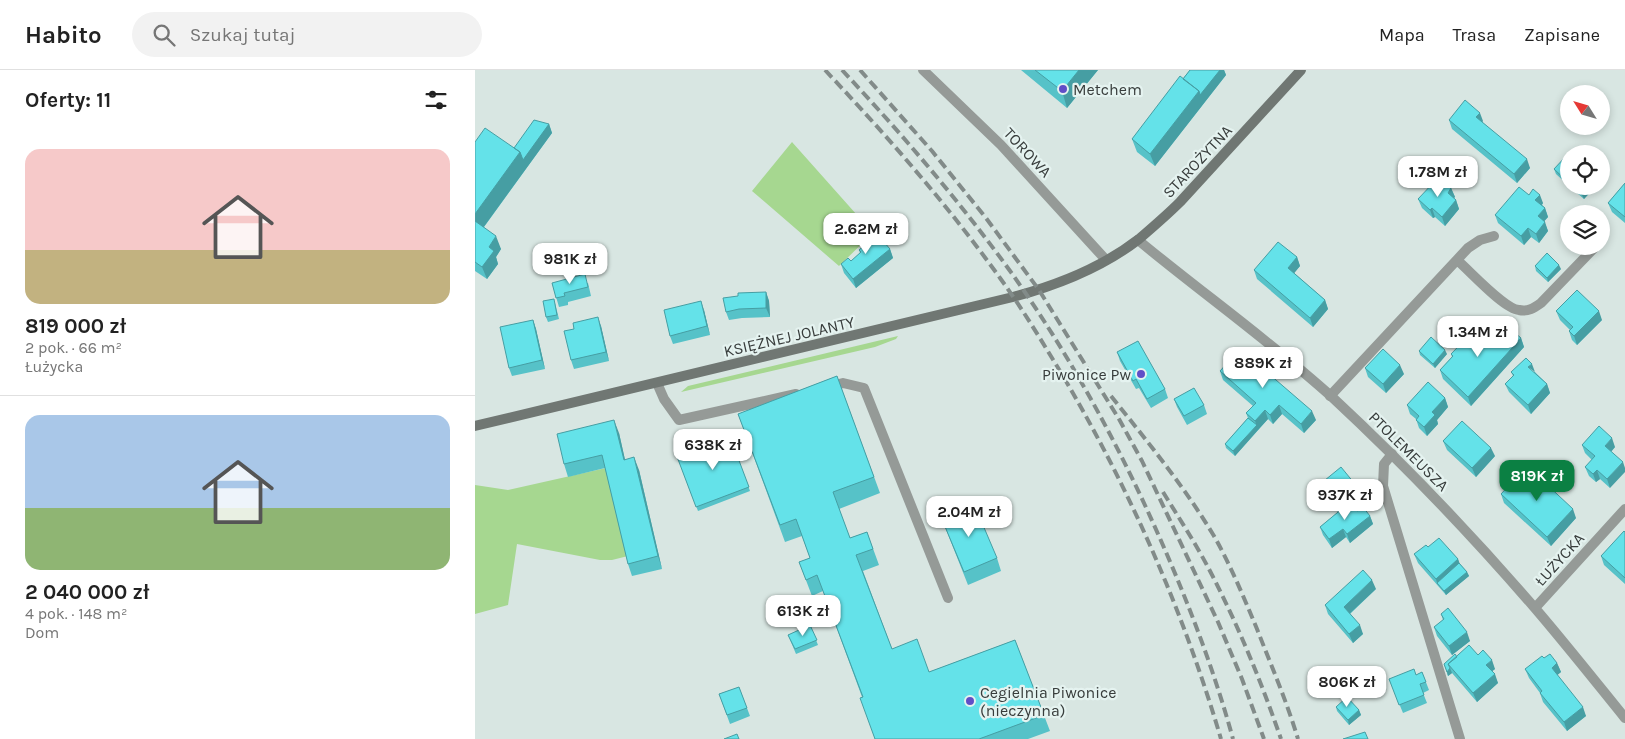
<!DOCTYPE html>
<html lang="pl">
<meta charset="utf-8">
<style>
body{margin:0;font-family:Karla,sans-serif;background:#f2f2f2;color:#222;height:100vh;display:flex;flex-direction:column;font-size:19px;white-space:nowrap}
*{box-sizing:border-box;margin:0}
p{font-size:16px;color:#767676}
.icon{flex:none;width:28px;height:28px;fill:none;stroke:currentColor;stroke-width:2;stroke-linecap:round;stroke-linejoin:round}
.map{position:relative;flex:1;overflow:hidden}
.details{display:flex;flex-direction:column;background:#fff;width:475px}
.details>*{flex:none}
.needle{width:32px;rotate:307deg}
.buttons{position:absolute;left:1085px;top:15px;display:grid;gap:10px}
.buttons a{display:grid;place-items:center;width:50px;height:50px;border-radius:50%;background:#fff;box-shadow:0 2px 8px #0003;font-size:25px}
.price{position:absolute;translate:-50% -42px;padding:0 11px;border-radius:10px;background:#fff;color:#222;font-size:16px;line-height:32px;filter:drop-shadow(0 1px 2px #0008)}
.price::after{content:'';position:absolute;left:50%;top:30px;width:15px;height:11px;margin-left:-8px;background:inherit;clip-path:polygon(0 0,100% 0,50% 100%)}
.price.on{background:#0b8043;color:#fff}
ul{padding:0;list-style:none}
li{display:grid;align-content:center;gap:10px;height:265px;padding:0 25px}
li+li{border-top:1px solid #e0e0e0}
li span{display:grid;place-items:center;height:155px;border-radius:15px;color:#555}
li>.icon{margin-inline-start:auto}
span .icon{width:90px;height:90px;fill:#fffc;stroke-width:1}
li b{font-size:21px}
h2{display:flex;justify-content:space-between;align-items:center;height:60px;padding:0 25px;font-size:21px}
header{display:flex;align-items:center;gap:30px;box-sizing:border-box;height:70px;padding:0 25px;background:#fff;border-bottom:1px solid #e0e0e0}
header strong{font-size:24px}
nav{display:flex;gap:28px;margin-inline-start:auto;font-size:18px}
.search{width:350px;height:45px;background:#f2f2f2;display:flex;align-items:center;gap:12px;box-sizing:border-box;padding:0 18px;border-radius:28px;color:#767676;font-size:19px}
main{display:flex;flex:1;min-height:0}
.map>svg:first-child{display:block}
.green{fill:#a6d790}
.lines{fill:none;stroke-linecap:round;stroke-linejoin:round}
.lane{stroke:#959a97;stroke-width:10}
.street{stroke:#959a97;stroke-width:10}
.secondary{stroke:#707773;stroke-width:10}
.rail{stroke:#828b89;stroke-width:4;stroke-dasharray:10 5;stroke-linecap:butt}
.wall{fill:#56c2c8}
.shaded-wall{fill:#469ea3}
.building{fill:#64e2e9;stroke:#469ea3}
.poi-dot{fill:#604ec7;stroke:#e5f3f0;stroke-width:2}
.labels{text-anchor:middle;stroke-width:4.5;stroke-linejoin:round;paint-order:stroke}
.poi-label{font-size:16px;fill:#383d3c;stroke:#e5f3f0;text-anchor:start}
.street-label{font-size:16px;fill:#383d3c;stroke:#e5f3f0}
</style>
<header>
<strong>Habito</strong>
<div class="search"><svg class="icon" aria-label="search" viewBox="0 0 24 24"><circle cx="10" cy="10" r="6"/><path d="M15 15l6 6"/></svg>Szukaj tutaj</div>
<nav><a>Mapa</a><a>Trasa</a><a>Zapisane</a></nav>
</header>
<main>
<section class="details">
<h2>Oferty: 11<svg class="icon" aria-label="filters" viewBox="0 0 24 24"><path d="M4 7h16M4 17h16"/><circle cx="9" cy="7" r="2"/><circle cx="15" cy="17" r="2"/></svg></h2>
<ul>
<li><span style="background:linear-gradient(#f6c9c9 65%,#c2b280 0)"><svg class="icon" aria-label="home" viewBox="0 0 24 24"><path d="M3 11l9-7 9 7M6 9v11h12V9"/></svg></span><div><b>819 000 zł</b><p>2 pok. · 66 m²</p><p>Łużycka</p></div></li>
<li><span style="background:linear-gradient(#a9c7e8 60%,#8fb573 0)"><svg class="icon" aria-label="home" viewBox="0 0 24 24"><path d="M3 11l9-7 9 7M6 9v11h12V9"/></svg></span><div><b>2 040 000 zł</b><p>4 pok. · 148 m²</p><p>Dom</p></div></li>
</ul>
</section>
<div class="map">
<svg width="1150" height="669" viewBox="0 0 1150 669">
<rect width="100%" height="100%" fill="#d8e6e2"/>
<!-- green -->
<path class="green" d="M317 72 398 163 364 196 277 121Z
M423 266 421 269 400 277 206 322 213 316Z
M131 398 153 486 137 490H125L42 474 33 535 0 544V415L33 420Z"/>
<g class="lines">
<!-- lane -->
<path class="lane" d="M982 190C995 201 1029 239 1044 240 1053 242 1059 238 1066 233L1121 176
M182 313 189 329 204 350 321 324
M352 317 368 313 389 318 473 528
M855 326 993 178 1005 170 1019 166
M917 384 909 394 908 416 985 669"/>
<!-- street -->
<path class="street" d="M448 0 526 75 631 190
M663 170C727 223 795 271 857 327 928 393 995 463 1059 537 1090 573 1120 611 1150 648
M1060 538 1150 439"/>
<!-- secondary -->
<path class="secondary" d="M0 356 538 227C583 215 628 197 664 169 678 157 692 145 705 132L826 0"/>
<!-- rail -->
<path class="rail" d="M350 0C412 66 472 134 525 208 547 238 566 270 585 301 654 417 708 540 746 669
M367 0C428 65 486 133 538 205 593 283 640 368 679 455 710 524 738 596 758 669
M385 0 457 81 511 148 564 220 644 349 667 391 743 552 767 609 789 669
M636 326C672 371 709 416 739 466 756 496 769 528 782 559 796 595 812 632 823 669
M688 422C704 448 721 474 735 501 763 555 786 611 806 669"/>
</g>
<!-- wall -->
<path class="wall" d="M546 0H623L592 38Z
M715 0H749L751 5 680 96 662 82 657 69Z
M974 50 1008 51 1007 52 1055 98 1042 113 977 59Z
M74 54 77 63 9 157 26 179 21 187 23 194 12 209 0 201V72L39 78Z
M1094 87V116L1081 104 1079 99Z
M1150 113V153L1137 142 1133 133Z
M965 115 976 118 980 127 979 128 981 130 984 139 970 156 960 147 958 148 947 138 943 129Z
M1094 116H1121L1109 129Z
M1054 125 1068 133 1067 135 1070 138 1073 147 1069 151 1073 161 1064 173 1056 167 1049 175 1023 153 1020 145Z
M388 168 415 179 418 188 381 218 369 203 366 194 376 191 385 183 384 180 390 175Z
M822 187 825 196 819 203 850 230 853 239 838 257 782 209 779 200Z
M1060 196 1086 199 1073 212 1061 201Z
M77 213H113L116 226 93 232V235L84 237Z
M291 222 294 231 295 247 267 248 254 250 251 242Z
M80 233 84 249 73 252 71 247Z
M229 240 235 265 198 274 195 266Z
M1081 241 1127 250 1102 275 1097 270 1094 261 1095 260 1085 250Z
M58 250 61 259 70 299 37 306 34 298Z
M126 256 134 291 99 299 96 290Z
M1046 268 1049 277 996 336 968 309 965 300 977 287 976 284Z
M944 281 972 284 960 298 945 285Z
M642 282 690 319 693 328 676 338 664 318 661 319 645 291Z
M890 298 929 304 911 323 893 307Z
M745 301 841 350 829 363 807 344 798 354 793 349 760 386 751 378 750 374 773 348 771 343 778 336 748 310Z
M1036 302H1060L1072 314 1075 323 1056 344 1034 322 1030 314 1038 306Z
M362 306 405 423 364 439 375 468 392 462 404 495 388 501 417 579 454 602 540 570 575 661 553 669H400L387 627 348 521 337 526 324 492 335 488 327 466 310 472 263 344Z
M970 328 973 337 962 350 963 354 952 366 944 358 941 349 935 344 932 335Z
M699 329 729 335 732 344 712 355 702 337Z
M144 363 150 390 164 400 187 499 157 506 153 494 130 398 93 407 89 394Z
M254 364 275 421 223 441 201 384Z
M968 371 1020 386 1001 407 972 380Z
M1107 375 1140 377 1136 382 1135 418 1125 409 1121 412 1114 406 1110 397 1117 390 1110 383Z
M844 415 887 428 877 436 882 441 895 446 898 454 875 473 871 467 857 478 848 465 845 457 863 442 847 424Z
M1026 424 1101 448 1076 476 1029 433Z
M466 447 522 488 526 501 493 515Z
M1150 462V514L1129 495 1126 486Z
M953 477 983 489 984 493 992 502 994 506 971 525 943 493 939 484Z
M901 519 875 544 888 564 878 573 853 544 850 535Z
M966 544 995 571 977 585 962 566 959 557 968 550Z
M335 555 343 575 321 584 313 565Z
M1003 585 1020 599 1017 601 1023 613 1002 632 977 603 973 606 969 594 982 587Z
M1069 588 1082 593 1086 602 1082 605 1111 646 1092 661 1068 632 1065 623 1054 608 1050 599Z
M947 602 954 620 948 623 952 633 928 643 914 609 941 605Z
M264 617 275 646 255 654 244 624Z
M861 637 884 640 886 645 874 655 862 641Z"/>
<!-- shaded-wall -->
<path class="shaded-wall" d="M604 0H623L592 38 587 21Z
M745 0H749L751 5 680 96 675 84 724 21Z
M1005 43 1008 51 1004 56 1001 47Z
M74 54 77 63 0 169V144L45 82Z
M1052 89 1055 98 1042 113 1039 104Z
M1115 116H1121L1109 129 1107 125Z
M976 118 980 127 976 131 973 123Z
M1065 125 1068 133 1064 139 1060 130Z
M981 130 984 139 970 156 967 147Z
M957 138 960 147 958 148 955 140Z
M1070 138 1073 147 1066 155 1063 146Z
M1070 152 1073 161 1064 173 1061 164Z
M1053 158 1056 167 1049 175 1046 166Z
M21 166 26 179 21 187 23 194 12 209 7 197 14 177Z
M415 179 418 188 381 218 378 209Z
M822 187 825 196 816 207 813 198Z
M1084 195 1086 199 1073 212 1072 208Z
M291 222 294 231 295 247 291 238Z
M850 230 853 239 838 257 835 248Z
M226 231 229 240 235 265 232 256Z
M1124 241 1127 250 1102 275 1099 266Z
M123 247 126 256 134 291 131 282Z
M58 250 61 259 70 299 67 290Z
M1046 268 1049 277 996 336 993 327Z
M970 280 972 284 960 298 958 294Z
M1057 294 1060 302 1053 297Z
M925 295 929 304 911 323 908 314Z
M1072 314 1075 323 1056 344 1053 335Z
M970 328 973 337 962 350 963 354 952 366 949 357 957 342Z
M804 335 807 344 798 354 795 345Z
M790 340 793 349 783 360 780 351Z
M837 341 841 350 829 363 826 354Z
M139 350 144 363 153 403 149 390Z
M782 355 783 360 760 386 758 381Z
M1137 368 1140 377 1133 385 1130 376Z
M1016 378 1020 386 1001 407 997 398Z
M159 387 164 400 187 499 183 486Z
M1148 392 1150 398V402L1135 418 1132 409Z
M1122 400 1125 409 1121 412 1118 404Z
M884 419 887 428 865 445 862 436Z
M1098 439 1101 448 1076 476 1072 467Z
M895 446 898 454 875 473 872 464Z
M868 459 871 467 857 478 854 469Z
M983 489 986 497 962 513 961 509Z
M992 502 994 506 971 525 969 521Z
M897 510 901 519 872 546 869 537Z
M885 555 888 564 878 573 874 564Z
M992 562 995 571 977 585 974 576Z
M1017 590 1020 599 1015 603 1011 595Z
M1082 593 1086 602 1080 607 1077 598Z
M975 598 977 603 973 606 972 602Z
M1020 604 1023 613 1002 632 998 623Z
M1108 637 1111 646 1092 661 1089 652Z
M884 640 886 645 874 655 873 650Z"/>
<!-- building -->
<path class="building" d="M560 0H604L587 21Z
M715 0H745L725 25 724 21 708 9Z
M705 6 724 21 675 84 657 69Z
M990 30 1005 43 1001 47 1052 89 1039 104 974 50Z
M59 50 74 54 48 90 45 82 39 78Z
M10 58 45 82 0 144V72Z
M1092 85 1094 87V113L1079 99Z
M960 111 965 115 969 111 976 118 973 123 981 130 967 147 957 138 955 140 943 129Z
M1150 113V147L1133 133Z
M1098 116H1115L1107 125Z
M1044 117 1054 125 1058 119 1065 125 1060 130 1070 138 1063 146 1070 152 1061 164 1053 158 1046 166 1020 145Z
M0 151 21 166 14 177 19 181 7 197 0 192Z
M397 160 401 166 403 165 415 179 378 209 366 194 373 188 376 191 386 182 384 180 392 173 388 168Z
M803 172 822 187 813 198 850 230 835 248 779 200Z
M1072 183 1084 195 1072 208 1060 196Z
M110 204 113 217 89 223 90 226 81 228 77 213Z
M1102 220 1124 241 1099 266 1094 261 1098 257 1081 241Z
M291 222V238L264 239 251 242 248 228 263 226V223Z
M79 229 82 245 71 247 68 231Z
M226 231 232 256 195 266 189 240Z
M123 247 131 282 96 290 89 261 99 259 98 253Z
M58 250 67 290 34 298 25 257Z
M1030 254 1046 268 993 327 965 300 978 286 976 284 1001 258 1015 270Z
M956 267 970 280 958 294 944 281Z
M663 271 690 319 672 329 661 309 658 311 642 282Z
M765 279 837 341 826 354 804 335 795 345 790 340 780 351 771 343 781 333 745 301Z
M908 279 925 295 908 314 890 298Z
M1051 288 1057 294 1053 297 1072 314 1053 335 1030 314 1039 305 1036 302Z
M362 306 399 407 358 422 375 468 392 462 398 479 381 485 417 579 442 569 454 602 540 570 569 645 504 669H400L385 628 388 627 342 505 331 510 324 492 335 488 321 449 305 455 263 344Z
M953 312 970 328 957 342 960 345 949 357 941 350 944 346 932 335Z
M719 318 729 335 709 346 699 329Z
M773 348 782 355 758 381 750 374Z
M139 350 149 390 159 387 183 486 153 494 127 385 89 394 82 364Z
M987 351 1016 378 997 398 968 371Z
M1124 356 1137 368 1130 376 1148 392 1132 409 1122 400 1118 404 1110 397 1120 386 1107 375Z
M254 364 274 417 221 437 201 384Z
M1052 396 1098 439 1072 467 1026 424Z
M866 397 884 419 862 436 844 415Z
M874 433 882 441 888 437 895 446 872 464 868 459 854 469 845 457Z
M499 434 522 488 489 502 466 447Z
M1149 461 1150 462V508L1126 486Z
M964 468 983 489 961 509 939 484 951 475 953 477Z
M984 493 992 502 969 521 962 513Z
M888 500 897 510 869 537 885 555 874 564 850 535Z
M973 538 992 562 974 576 959 557 969 549 966 544Z
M335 555 342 570 320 579 313 565Z
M994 575 1003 585 1008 580 1017 590 1011 595 1020 604 998 623 973 594Z
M980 584 982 587 973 594 975 598 972 602 969 594Z
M1075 584 1082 593 1077 598 1108 637 1089 652 1065 623 1067 621 1050 599 1067 586 1069 588Z
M939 599 941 605 947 602 951 612 945 614 949 625 924 635 914 609Z
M264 617 272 638 252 645 244 624Z
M872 627 884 640 873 650 861 637Z
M890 662 893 669H868Z
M262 664 264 669H249Z"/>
<!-- markers -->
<g class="poi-dot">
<circle cx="588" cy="19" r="5"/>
<circle cx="666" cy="304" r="5"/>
<circle cx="495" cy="631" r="5"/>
</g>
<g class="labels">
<!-- poi labels -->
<g class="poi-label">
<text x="598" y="25">Metchem</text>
<text x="656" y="310" text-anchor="end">Piwonice Pw</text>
<text x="505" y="628">Cegielnia Piwonice<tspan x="505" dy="18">(nieczynna)</tspan></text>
</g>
<!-- street labels -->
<g class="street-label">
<text transform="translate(553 82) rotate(47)" y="6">TOROWA</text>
<text transform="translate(722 91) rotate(-47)" y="6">STAROŻYTNA</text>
<text transform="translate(314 266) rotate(-13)" y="6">KSIĘŻNEJ JOLANTY</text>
<text transform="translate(934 381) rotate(45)" y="6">PTOLEMEUSZA</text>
<text transform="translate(1084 489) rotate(-48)" y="6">ŁUŻYCKA</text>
</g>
</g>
</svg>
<div class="buttons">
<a><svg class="needle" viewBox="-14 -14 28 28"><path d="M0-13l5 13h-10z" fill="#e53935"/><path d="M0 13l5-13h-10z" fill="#767676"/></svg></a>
<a><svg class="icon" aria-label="locate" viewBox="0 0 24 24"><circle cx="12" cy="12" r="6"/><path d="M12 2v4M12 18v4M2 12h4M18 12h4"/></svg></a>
<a><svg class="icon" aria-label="layers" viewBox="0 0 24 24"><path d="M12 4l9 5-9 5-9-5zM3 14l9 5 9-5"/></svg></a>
</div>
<b class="price" style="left:963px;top:128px">1.78M zł</b>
<b class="price" style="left:391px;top:185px">2.62M zł</b>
<b class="price" style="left:95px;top:215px">981K zł</b>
<b class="price" style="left:1003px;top:288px">1.34M zł</b>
<b class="price" style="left:788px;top:319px">889K zł</b>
<b class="price" style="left:238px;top:401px">638K zł</b>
<b class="price on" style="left:1062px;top:432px">819K zł</b>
<b class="price" style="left:870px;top:451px">937K zł</b>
<b class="price" style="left:494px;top:468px">2.04M zł</b>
<b class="price" style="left:328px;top:567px">613K zł</b>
<b class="price" style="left:872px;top:638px">806K zł</b>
</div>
</main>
